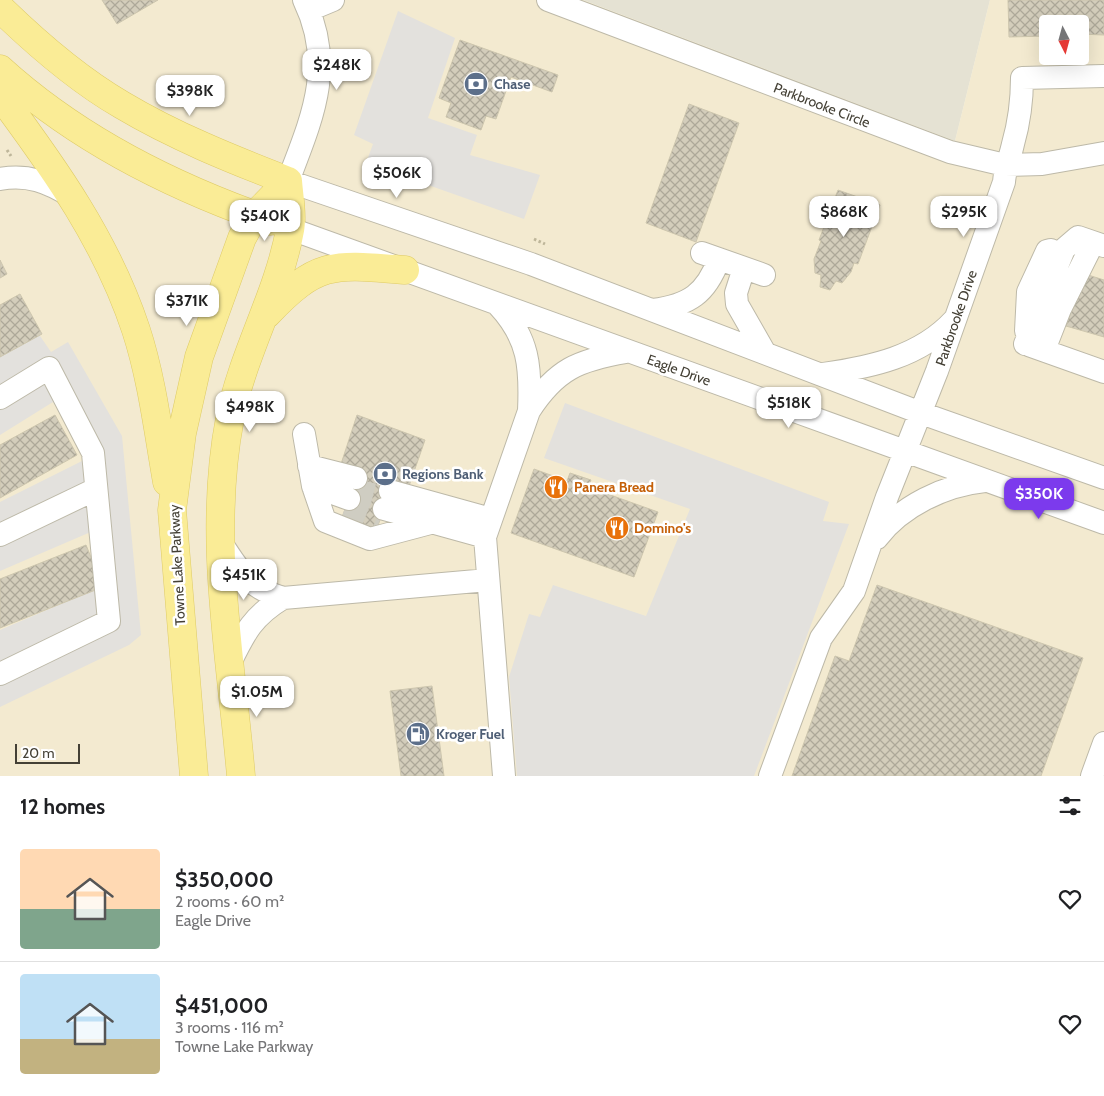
<!DOCTYPE html>
<meta charset="utf-8">
<style>
body{margin:0;font-family:Cabin,sans-serif;background:#f2f2f2;color:#202124;height:100vh;display:flex;flex-direction:column;font-size:19px;white-space:nowrap}
*{box-sizing:border-box;margin:0}
p{font-size:16px;color:#757577}
.icon{flex:none;width:28px;height:28px;fill:none;stroke:currentColor;stroke-width:2;stroke-linecap:round;stroke-linejoin:round}
.map{position:relative;height:776px;overflow:hidden}
.panel{display:flex;flex-direction:column;background:#fff;flex:1}
.panel>*{flex:none}
.needle{width:32px;rotate:174deg}
.buttons{position:absolute;left:1039px;top:15px;display:grid;gap:10px}
.buttons a{display:grid;place-items:center;width:50px;height:50px;border-radius:5px;background:#fff;box-shadow:0 5px 20px #0002;font-size:25px}
.scale{position:absolute;left:15px;bottom:12px;width:65px;box-sizing:border-box;padding-left:5px;border:2px solid #444035;border-top:0;font-size:14px;line-height:18px;white-space:nowrap;color:#444035;-webkit-text-stroke:4px #fff;paint-order:stroke}
.price{position:absolute;translate:-50% -42px;padding:0 11px;border-radius:10px;background:#fff;color:#222;font-size:16px;line-height:32px;filter:drop-shadow(0 1px 2px #0008)}
.price::after{content:'';position:absolute;left:50%;top:30px;width:15px;height:11px;margin-left:-8px;background:inherit;clip-path:polygon(0 0,100% 0,50% 100%)}
.price.active{background:#7c3aed;color:#fff}
ul{padding:0;list-style:none}
li{display:flex;align-items:center;gap:15px;height:125px;padding:0 20px}
li+li{border-top:1px solid #e0e0e0}
li span{display:grid;place-items:center;flex:none;width:140px;height:100px;border-radius:5px;color:#555}
li>.icon{margin-inline-start:auto}
span .icon{width:60px;height:60px;fill:#fffc;stroke-width:1}
li b{font-size:21px}
h2{display:flex;justify-content:space-between;align-items:center;height:60px;padding:0 20px;font-size:21px}
.map>svg:first-child{display:block}
.residential{fill:#e5e2d3}
.commercial{fill:#f3ead0;fill-rule:evenodd}
.parking{fill:#e3e1dd}
.building{fill:url(#building-cross-hatch);stroke:#cdc6ae}
.lines{fill:none;stroke-linecap:round;stroke-linejoin:round}
.minor-tunnel{stroke:#cfcdc2;stroke-width:22;stroke-dasharray:22 11;stroke-linecap:butt}
.minor-casing{stroke:#bdb9a8;stroke-width:24}
.major-casing{stroke:#decb66;stroke-width:29}
.path{stroke:#beb69a;stroke-width:3;stroke-dasharray:2.5 2.5;stroke-linecap:butt}
.minor{stroke:#fff;stroke-width:22}
.major{stroke:#faec96;stroke-width:28}
.labels{text-anchor:middle;stroke-width:5;stroke-linejoin:round;paint-order:stroke}
.service-label{font-size:14px;font-weight:bold;fill:#4e5e75;stroke:#fff;text-anchor:start}
.street-label{font-size:14px;fill:#444035;stroke:#fff}
.food-label{font-size:14px;font-weight:bold;fill:#c56008;stroke:#fff;text-anchor:start}
</style>
<div class="map">
<svg width="1104" height="776" viewBox="0 0 1104 776">
<defs>
<pattern id="building-cross-hatch" width="8" height="8" patternUnits="userSpaceOnUse" patternTransform="scale(1.25)"><rect width="8" height="8" fill="#d3cdbb"/><path d="M0 0l8 8M0 8l8-8" fill="none" stroke="#ada899"/></pattern>
</defs>
<rect width="100%" height="100%" fill="#f2f0e5"/>
<!-- residential -->
<path class="residential" d="M583 0H990L955 141Z"/>
<!-- commercial -->
<path class="commercial" d="M0 0H583L955 141 990 0H1104V776H0ZM1048 24H1080V56H1048Z"/>
<!-- parking -->
<path class="parking" d="M398 11 455 38 428 118 477 135 470 155 540 175 524 219 366 163 373 144 354 135Z
M36 330 51 352 68 342 122 436 141 635 129 645 0 707V630L103 586 93 531 0 571V502L88 458 53 402 0 435V353Z
M565 403 829 502 823 521 849 524 754 776H517L509 677 529 614 540 617 553 585 646 616 690 509 544 458Z"/>
<!-- building -->
<path class="building" d="M102 0H158L117 24Z
M1008 0H1104V35L1080 34V24H1048V36L1009 37Z
M460 40 558 75 552 92 511 77 496 119 486 116 481 130 446 117 451 103 439 98Z
M689 104 739 123 696 242 646 223Z
M838 190 880 205 858 264 854 263 851 272 842 283 836 281 830 290 820 287 821 275 815 273 814 259 821 241 819 240Z
M0 260 7 274 0 278Z
M1085 274 1104 280V337L1066 326Z
M20 294 42 334 0 357V305Z
M55 415 77 455 0 498V445Z
M357 415 425 440 408 489 393 483 375 534 340 523 359 470 341 464Z
M534 469 567 481 570 473 591 480 588 487 658 512 634 577 511 533Z
M86 545 103 587 0 628V579Z
M877 585 1083 658 1041 776H792L835 656 849 661Z
M432 686 444 776H401L390 691Z"/>
<g class="lines">
<!-- minor-tunnel -->
<path class="minor-tunnel" d="M352 489 387 498
M346 506 380 520"/>
<!-- minor casing -->
<g class="minor-casing">
<path id="minor" d="M304 0C336 66 312 118 288 181L531 264 921 413 1104 478
M548 0 950 152 1005 165 1042 164 1104 153
M309 10 333 0
M0 179C28 174 48 182 72 197
M291 229 1104 523
M702 253 764 275
M744 268 736 293 737 304 765 353
M498 305C529 338 531 367 529 411
M653 310C689 305 706 294 719 259
M1026 331 1028 292 1047 251 1051 250
M1025 344 1064 249 1078 237 1104 246
M1031 346 1104 372
M1044 350 1060 309 1093 243
M823 374C871 367 920 357 954 320
M0 398 49 368 93 453 109 621 0 674
M304 434 313 486 349 499
M309 466 356 478
M313 486 325 521 370 539 434 522
M390 491 491 519
M384 509 485 537
M0 535 96 489
M877 538C901 506 945 485 985 481
M220 541C240 571 247 587 283 598 253 616 245 632 230 663
M283 598 488 580
M504 776 485 537 529 411C556 369 579 360 626 352
M770 776 821 638 854 591 887 497 937 371 1004 182C1005 168 1010 158 1013 144 1019 123 1022 100 1022 78L1104 76
M1092 776 1104 743"/>
</g>
<!-- major casing -->
<g class="major-casing">
<path id="major" d="M0 8C37 44 77 79 122 105 174 136 231 159 288 181
M0 69C77 139 173 187 271 221
M0 95C55 169 107 242 136 330 152 379 158 431 167 482
M267 314C318 260 334 264 405 270
M194 776 172 510 182 433 199 357 242 238 254 216 288 181
M241 776C231 657 207 537 230 418 243 353 278 295 290 230 293 216 289 196 288 181"/>
</g>
<!-- path -->
<path class="path" d="M7 150 11 156
M534 239 545 244"/>
<!-- minor -->
<use href="#minor" class="minor"/>
<!-- major -->
<use href="#major" class="major"/>
</g>
<!-- icons -->
<defs>
<g id="bank-disc" transform="scale(1.25)"><circle r="9.5" fill="#5c6f8a" stroke="#fff"/><path d="M-6-4H6V4H-6ZM0-2.3a2.3 2.3 0 1 0 0 4.6a2.3 2.3 0 1 0 0-4.6Z" fill="#fff"/></g>
<g id="restaurant-disc" transform="scale(1.25)"><circle r="9.5" fill="#e8710a" stroke="#fff"/><path d="M-5-6h1v4h1v-4h1v4h1v-4h1v5L-1.5 .5V6h-2V.5L-5-1ZM5-6V6H3V1.5H1.5Q1.5-4 5-6Z" fill="#fff"/></g>
<g id="fuel-disc" transform="scale(1.25)"><circle r="9.5" fill="#5c6f8a" stroke="#fff"/><path d="M-5.5-6h7V0h2V4h1.3V-2.5L3-4.5l.8-.8L6-3V5H2.5V1h-1V6h-7ZM-4.2-4.7v3.2H.2V-4.7Z" fill="#fff"/></g>
</defs>
<g fill-rule="evenodd">
<use href="#bank-disc" x="476" y="84"/>
<use href="#bank-disc" x="385" y="474"/>
<use href="#restaurant-disc" x="556" y="487"/>
<use href="#restaurant-disc" x="617" y="528"/>
<use href="#fuel-disc" x="418" y="734"/>
</g>
<g class="labels">
<!-- service labels -->
<g class="service-label">
<text x="494" y="89">Chase</text>
<text x="402" y="479">Regions Bank</text>
<text x="436" y="739">Kroger Fuel</text>
</g>
<!-- street labels -->
<g class="street-label">
<text transform="translate(822 105) rotate(21)" y="5">Parkbrooke Circle</text>
<text transform="translate(956 318) rotate(-71)" y="5">Parkbrooke Drive</text>
<text transform="translate(679 370) rotate(20)" y="5">Eagle Drive</text>
<text transform="translate(177 565) rotate(-93)" y="5">Towne Lake Parkway</text>
</g>
<!-- food labels -->
<g class="food-label">
<text x="574" y="492">Panera Bread</text>
<text x="634" y="533">Domino's</text>
</g>
</g>
</svg>
<div class="buttons">
<a><svg class="needle" viewBox="-14 -14 28 28"><path d="M0-13l5 13h-10z" fill="#e53935"/><path d="M0 13l5-13h-10z" fill="#757577"/></svg></a>
</div>
<div class="scale">20 m</div>
<b class="price" style="left:337px;top:91px">$248K</b>
<b class="price" style="left:190px;top:117px">$398K</b>
<b class="price" style="left:397px;top:199px">$506K</b>
<b class="price" style="left:844px;top:238px">$868K</b>
<b class="price" style="left:964px;top:238px">$295K</b>
<b class="price" style="left:265px;top:242px">$540K</b>
<b class="price" style="left:187px;top:327px">$371K</b>
<b class="price" style="left:789px;top:429px">$518K</b>
<b class="price" style="left:250px;top:433px">$498K</b>
<b class="price active" style="left:1039px;top:520px">$350K</b>
<b class="price" style="left:244px;top:601px">$451K</b>
<b class="price" style="left:257px;top:718px">$1.05M</b>
</div>
<section class="panel">
<h2>12 homes<svg class="icon" aria-label="filters" viewBox="0 0 24 24"><path d="M4 7h16M4 17h16"/><circle cx="9" cy="7" r="2"/><circle cx="15" cy="17" r="2"/></svg></h2>
<ul>
<li><span style="background:linear-gradient(#ffd9b3 60%,#7fa58c 0)"><svg class="icon" aria-label="home" viewBox="0 0 24 24"><path d="M3 11l9-7 9 7M6 9v11h12V9"/></svg></span><div><b>$350,000</b><p>2 rooms · 60 m²</p><p>Eagle Drive</p></div><svg class="icon" aria-label="heart" viewBox="0 0 24 24"><path d="M12 20l-8-8c-3-5 5-10 8-4 3-6 11-1 8 4z"/></svg></li>
<li><span style="background:linear-gradient(#bfe0f5 65%,#c2b280 0)"><svg class="icon" aria-label="home" viewBox="0 0 24 24"><path d="M3 11l9-7 9 7M6 9v11h12V9"/></svg></span><div><b>$451,000</b><p>3 rooms · 116 m²</p><p>Towne Lake Parkway</p></div><svg class="icon" aria-label="heart" viewBox="0 0 24 24"><path d="M12 20l-8-8c-3-5 5-10 8-4 3-6 11-1 8 4z"/></svg></li>
</ul>
</section>
